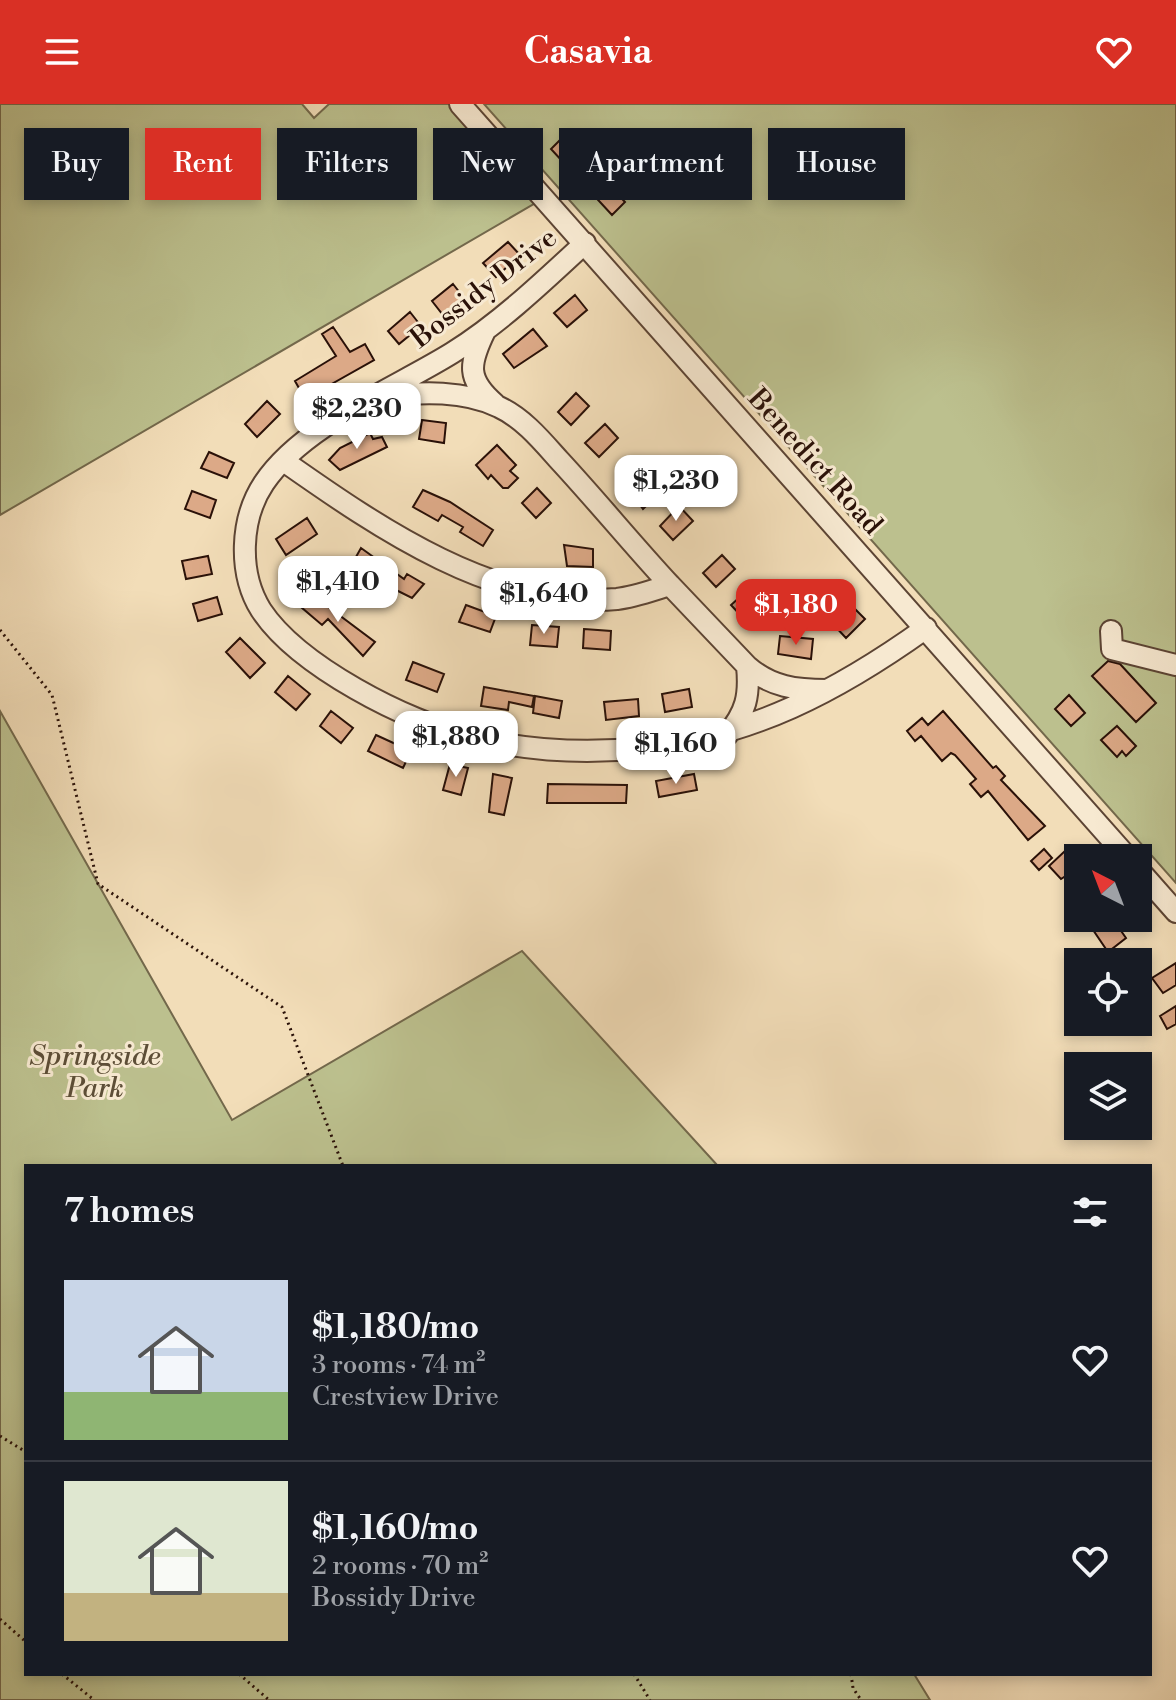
<!DOCTYPE html>
<meta charset="utf-8">
<style>
body{margin:0;font-family:"Libre Bodoni",serif;background:#242831;color:#f1f3f6;height:100vh;display:flex;flex-direction:column;font-size:30px;white-space:nowrap}
*{box-sizing:border-box;margin:0}
p{font-size:26px;color:#9ea1a6}
.icon{flex:none;width:44px;height:44px;fill:none;stroke:currentColor;stroke-width:2;stroke-linecap:round;stroke-linejoin:round}
.map{position:relative;flex:1;overflow:hidden}
.sheet{position:absolute;left:24px;top:1060px;width:1128px;height:512px;display:flex;flex-direction:column;background:#171b24;border-radius:0px;box-shadow:0 4px 12px #0003}
.sheet>*{flex:none}
.banner{position:absolute;left:24px;top:24px;width:1128px;height:72px;display:flex;gap:16px}
.needle{width:52px;rotate:318deg}
.buttons{position:absolute;left:1064px;top:740px;display:grid;gap:16px}
.buttons a{display:grid;place-items:center;width:88px;height:88px;border-radius:0px;background:#171b24;box-shadow:0 4px 12px #0003;font-size:40px}
.price{position:absolute;translate:-50% -68px;padding:0 18px;border-radius:16px;background:#fff;color:#222;font-size:26px;line-height:52px;filter:drop-shadow(0 2px 4px #0008)}
.price::after{content:'';position:absolute;left:50%;top:48px;width:24px;height:18px;margin-left:-12px;background:inherit;clip-path:polygon(0 0,100% 0,50% 100%)}
.price.active{background:#d93025;color:#fff}
ul{padding:0;list-style:none}
li{display:flex;align-items:center;gap:24px;height:200px;padding:0 40px}
li+li{border-top:2px solid #363941}
li span{display:grid;place-items:center;flex:none;width:224px;height:160px;border-radius:0px;color:#555}
li>.icon{margin-inline-start:auto}
span .icon{width:96px;height:96px;fill:#fffc;stroke-width:1}
li b{font-size:34px}
h2{display:flex;justify-content:space-between;align-items:center;height:96px;padding:0 40px;font-size:34px}
.chip{padding:0 28px;border-radius:0px;background:#171b24;box-shadow:0 4px 12px #0003;font-size:28px;line-height:72px}
.chip.active{background:#d93025;color:#fff}
header{display:flex;justify-content:space-between;align-items:center;height:104px;padding:0 40px;background:#d93025;color:#fff;font-size:36px;font-weight:800}
.map>svg:first-child{display:block}
.green{fill:#bcc08e;stroke:#73684b;stroke-width:2}
.building{fill:#dca987;stroke:#2a1108;stroke-width:2}
.lines{fill:none;stroke-linecap:round;stroke-linejoin:round}
.minor-casing{stroke:#5c4434;stroke-width:24}
.path{stroke:#2a1108;stroke-width:3;stroke-dasharray:2 4;stroke-linecap:butt}
.minor{stroke:#f7e9d1;stroke-width:20}
.labels{text-anchor:middle;stroke-width:6;stroke-linejoin:round;paint-order:stroke}
.street-label{font-size:28px;fill:#2a1108;stroke:#f7e9d1}
.park-label{font-size:28px;font-style:italic;fill:#5d4e37;stroke:#f7e9d1}
</style>
<header><svg class="icon" aria-label="menu" viewBox="0 0 24 24"><path d="M4 6h16M4 12h16M4 18h16"/></svg>Casavia<svg class="icon" aria-label="heart" viewBox="0 0 24 24"><path d="M12 20l-8-8c-3-5 5-10 8-4 3-6 11-1 8 4z"/></svg></header>
<div class="map">
<svg width="1176" height="1596" viewBox="0 0 1176 1596">
<rect width="100%" height="100%" fill="#f2ddb8"/>
<filter id="stains"><feTurbulence type="fractalNoise" baseFrequency=".0025" numOctaves="4"/><feColorMatrix values="0 0 0 0 .2 0 0 0 0 .09 0 0 0 0 .02 0 0 0 .5 -.17"/></filter>
<radialGradient id="worn" r=".72"><stop offset=".6" stop-color="#630" stop-opacity="0"/><stop offset="1" stop-color="#630" stop-opacity=".3"/></radialGradient>
<!-- green -->
<path class="green" d="M0 0H302L314 14 329 0H460L544 94 0 411Z
M484 0H1176V779Z
M0 607 232 1016 522 847 718 1062H26V1570H914L930 1596H0Z"/>
<!-- building -->
<path class="building" d="M564 32 625 98 612 111 551 45Z
M508 138 520 151 496 173 483 159Z
M453 180 464 194 443 211 432 197Z
M575 191 587 206 567 223 554 209Z
M410 208 421 222 399 240 388 227Z
M333 223 350 248 365 240 374 256 305 295 295 277 336 252 322 230Z
M533 225 547 242 514 264 503 250Z
M576 289 589 302 571 321 558 308Z
M267 297 280 310 257 333 245 320Z
M422 316 446 319 444 339 419 335Z
M605 320 618 334 599 353 585 339Z
M370 329 373 335 382 333 387 343 340 366 329 356 340 344Z
M497 341 516 361 510 367 518 374 508 384H503L491 371 488 375 476 361Z
M209 348 234 359 227 374 201 364Z
M651 373 663 386 643 405 632 390Z
M537 384 551 399 536 414 522 399Z
M423 386 450 398 493 426 483 442 460 428 463 423 442 411 438 417 413 403Z
M192 387 216 396 210 414 185 405Z
M679 402 693 417 673 436 660 422Z
M307 414 317 430 286 451 276 435Z
M564 441 593 445V463L567 462Z
M361 444 404 475 407 470 424 480 412 494 364 470 366 467 352 460Z
M722 451 735 465 716 483 703 469Z
M208 452 212 470 186 475 182 457Z
M751 483 765 499 745 516 731 501Z
M311 490 375 538 363 552 328 515 322 521 301 503Z
M217 493 222 510 198 517 193 500Z
M466 501 496 512 490 528 459 518Z
M852 502 865 515 846 534 833 520Z
M532 521 559 523 557 543 530 541Z
M584 525 611 527 610 546 583 544Z
M780 532 813 535 811 555 778 550Z
M240 534 265 559 250 574 226 548Z
M1108 557 1120 560 1156 599 1136 618 1092 572Z
M413 558 444 570 437 588 406 576Z
M288 572 310 590 296 606 275 588Z
M484 583 534 592 532 603 509 598 508 606 481 602Z
M689 585 692 603 665 608 662 590Z
M1069 591 1085 609 1071 622 1055 605Z
M535 592 562 597 559 614 533 609Z
M638 595 639 612 606 616 604 598Z
M331 607 353 624 341 639 320 622Z
M943 607 993 664 996 662 1005 672 1001 676 1045 722 1028 736 988 687 981 693 970 680 976 675 955 651 951 649 942 657 921 632 915 637 907 627 922 614 928 621Z
M1117 622 1136 642 1126 652 1122 647 1117 653 1101 636Z
M376 631 411 647 403 664 368 647Z
M450 660 468 664 461 691 443 686Z
M493 670 512 674 504 711 489 708Z
M694 670 697 686 659 693 656 677Z
M548 680 627 681 626 699H547Z
M1044 745 1052 754 1039 766 1031 757Z
M1066 746 1078 764 1061 775 1049 762Z
M1085 814H1112L1126 834 1108 848Z
M1176 859V881L1163 889 1152 874Z
M1176 902V920L1167 925 1160 912Z"/>
<g class="lines">
<!-- minor casing -->
<g class="minor-casing">
<path id="minor" d="M460 0 1128 754
M585 139C543 178 500 219 452 249 394 285 303 321 264 379 240 415 238 469 261 506 298 562 407 618 471 633 528 647 584 650 642 644 751 633 838 587 926 524
M485 227C469 260 466 275 495 300
M384 292C422 288 464 286 499 303 523 314 542 337 559 356 597 397 632 440 670 481
M285 358C379 424 496 505 617 495 635 493 653 486 670 481L747 562C750 592 746 608 727 631
M1111 527 1112 545 1176 561
M747 562C771 583 796 586 827 586
M1138 765 1176 808"/>
</g>
<!-- path -->
<path class="path" d="M0 526 52 591 98 780 282 903 343 1062
M0 1332 26 1348
M0 1515 26 1538
M62 1570 94 1596
M239 1570 269 1596
M634 1570 650 1596
M851 1570 853 1584 861 1596"/>
<!-- minor -->
<use href="#minor" class="minor"/>
</g>
<g class="labels">
<!-- street labels -->
<g class="street-label">
<text transform="translate(483 183) rotate(-38)" y="10">Bossidy Drive</text>
<text transform="translate(816 357) rotate(48)" y="10">Benedict Road</text>
</g>
<!-- park labels -->
<g class="park-label">
<text x="95" y="961">Springside<tspan x="95" dy="32">Park</tspan></text>
</g>
</g>
<rect width="100%" height="100%" filter="url(#stains)"/>
<rect width="100%" height="100%" fill="url(#worn)"/>
</svg>
<div class="buttons">
<a><svg class="needle" viewBox="-14 -14 28 28"><path d="M0-13l5 13h-10z" fill="#e53935"/><path d="M0 13l5-13h-10z" fill="#9ea1a6"/></svg></a>
<a><svg class="icon" aria-label="locate" viewBox="0 0 24 24"><circle cx="12" cy="12" r="6"/><path d="M12 2v4M12 18v4M2 12h4M18 12h4"/></svg></a>
<a><svg class="icon" aria-label="layers" viewBox="0 0 24 24"><path d="M12 4l9 5-9 5-9-5zM3 14l9 5 9-5"/></svg></a>
</div>
<b class="price" style="left:357px;top:347px">$2,230</b>
<b class="price" style="left:676px;top:419px">$1,230</b>
<b class="price" style="left:338px;top:520px">$1,410</b>
<b class="price" style="left:544px;top:532px">$1,640</b>
<b class="price active" style="left:796px;top:543px">$1,180</b>
<b class="price" style="left:456px;top:675px">$1,880</b>
<b class="price" style="left:676px;top:682px">$1,160</b>
<div class="banner">
<a class="chip">Buy</a>
<a class="chip active">Rent</a>
<a class="chip">Filters</a>
<a class="chip">New</a>
<a class="chip">Apartment</a>
<a class="chip">House</a>
</div>
<section class="sheet">
<h2>7 homes<svg class="icon" aria-label="filters" viewBox="0 0 24 24"><path d="M4 7h16M4 17h16"/><circle cx="9" cy="7" r="2"/><circle cx="15" cy="17" r="2"/></svg></h2>
<ul>
<li><span style="background:linear-gradient(#c9d6e8 70%,#8fb573 0)"><svg class="icon" aria-label="home" viewBox="0 0 24 24"><path d="M3 11l9-7 9 7M6 9v11h12V9"/></svg></span><div><b>$1,180/mo</b><p>3 rooms · 74 m²</p><p>Crestview Drive</p></div><svg class="icon" aria-label="heart" viewBox="0 0 24 24"><path d="M12 20l-8-8c-3-5 5-10 8-4 3-6 11-1 8 4z"/></svg></li>
<li><span style="background:linear-gradient(#dfe7d0 70%,#c2b280 0)"><svg class="icon" aria-label="home" viewBox="0 0 24 24"><path d="M3 11l9-7 9 7M6 9v11h12V9"/></svg></span><div><b>$1,160/mo</b><p>2 rooms · 70 m²</p><p>Bossidy Drive</p></div><svg class="icon" aria-label="heart" viewBox="0 0 24 24"><path d="M12 20l-8-8c-3-5 5-10 8-4 3-6 11-1 8 4z"/></svg></li>
</ul>
</section>
</div>
